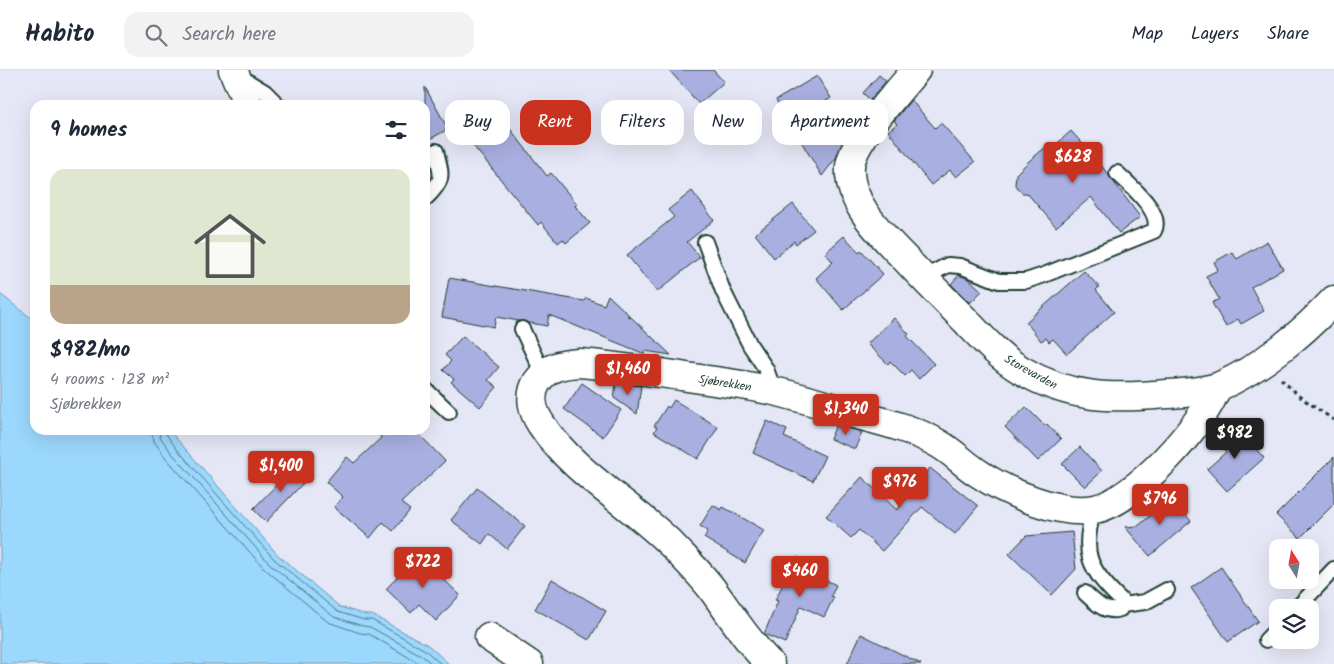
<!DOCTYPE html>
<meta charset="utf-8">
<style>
body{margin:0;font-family:Kalam,sans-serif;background:#f2f2f3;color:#1f2937;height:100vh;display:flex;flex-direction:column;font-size:19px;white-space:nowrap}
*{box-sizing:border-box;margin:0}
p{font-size:16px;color:#747a83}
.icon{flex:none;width:28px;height:28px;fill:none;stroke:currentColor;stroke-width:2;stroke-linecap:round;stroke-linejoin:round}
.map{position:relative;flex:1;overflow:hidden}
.details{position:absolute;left:30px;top:30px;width:400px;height:335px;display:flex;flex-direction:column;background:#fff;border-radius:15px;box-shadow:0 5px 20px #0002}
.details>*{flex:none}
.hud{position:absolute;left:445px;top:30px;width:475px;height:45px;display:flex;gap:10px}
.needle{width:32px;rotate:349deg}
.controls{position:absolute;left:1269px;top:469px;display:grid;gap:10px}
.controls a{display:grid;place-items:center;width:50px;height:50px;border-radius:10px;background:#fff;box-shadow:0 5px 20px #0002;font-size:25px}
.price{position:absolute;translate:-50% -42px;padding:0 11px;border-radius:5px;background:#c8321e;color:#fff;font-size:16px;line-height:32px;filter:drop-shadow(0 1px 2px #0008)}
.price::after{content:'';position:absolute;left:50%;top:30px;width:15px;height:11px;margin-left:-8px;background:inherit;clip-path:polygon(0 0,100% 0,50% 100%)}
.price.current{background:#222;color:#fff}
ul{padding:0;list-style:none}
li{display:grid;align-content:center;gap:10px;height:265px;padding:0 20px}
li span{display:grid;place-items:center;height:155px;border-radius:15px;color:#555}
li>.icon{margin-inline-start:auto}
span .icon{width:90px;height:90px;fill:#fffc;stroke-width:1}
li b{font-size:21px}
h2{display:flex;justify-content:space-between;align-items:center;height:60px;padding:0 20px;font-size:21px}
.pill{padding:0 18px;border-radius:15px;background:#fff;box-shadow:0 5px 20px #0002;font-size:18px;line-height:45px}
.pill.current{background:#c8321e;color:#fff}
header{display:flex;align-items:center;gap:30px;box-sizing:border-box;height:70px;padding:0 25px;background:#fff;border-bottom:1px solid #e0e1e3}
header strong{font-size:24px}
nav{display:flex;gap:28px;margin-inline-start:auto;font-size:18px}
.search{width:350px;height:45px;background:#f2f2f3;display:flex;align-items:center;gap:12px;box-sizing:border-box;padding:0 18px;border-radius:15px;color:#747a83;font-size:19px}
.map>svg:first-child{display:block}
.water{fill:#9cd7fd;stroke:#6a99ad}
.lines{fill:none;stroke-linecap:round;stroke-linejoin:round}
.shore{stroke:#517b84;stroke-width:1}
.building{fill:#a9afe0;stroke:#1f3d34}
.service-casing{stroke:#1f3d34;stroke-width:18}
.minor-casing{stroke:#1f3d34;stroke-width:31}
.path{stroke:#1f3d34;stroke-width:3;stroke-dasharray:4 4;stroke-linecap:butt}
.service{stroke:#fff;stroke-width:14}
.minor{stroke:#fff;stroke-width:28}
.labels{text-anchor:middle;stroke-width:4;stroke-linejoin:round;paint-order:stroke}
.street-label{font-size:12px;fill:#1f3d34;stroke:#fff}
</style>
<header>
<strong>Habito</strong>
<div class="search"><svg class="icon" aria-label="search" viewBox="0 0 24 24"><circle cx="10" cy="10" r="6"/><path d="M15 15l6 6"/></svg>Search here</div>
<nav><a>Map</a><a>Layers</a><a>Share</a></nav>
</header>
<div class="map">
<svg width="1334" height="594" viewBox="0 0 1334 594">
<rect width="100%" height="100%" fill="#e5e7f6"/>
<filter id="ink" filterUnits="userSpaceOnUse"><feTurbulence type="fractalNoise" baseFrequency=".02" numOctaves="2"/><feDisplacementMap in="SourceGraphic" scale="10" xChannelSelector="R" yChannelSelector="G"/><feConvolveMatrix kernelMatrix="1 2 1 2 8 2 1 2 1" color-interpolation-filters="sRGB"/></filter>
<g filter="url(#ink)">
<!-- water -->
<path class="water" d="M0 224 35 251V360H169L278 485 340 537 366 545H372L428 575 449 594H0Z"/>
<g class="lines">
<!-- shore -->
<path class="shore" d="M151 360 154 371 165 387 264 498 328 552 360 563 369 564 420 594
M159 360 160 367 171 382 270 494 334 547 363 556 370 557 421 585 432 594
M165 360 166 364 176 378 274 489 338 542 364 550H372L425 580 441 594"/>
</g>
<!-- building -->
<path class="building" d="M669 0H713L724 12 699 34Z
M879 5 886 11 870 30 863 23Z
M817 6 831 28 811 40 845 67 836 88 822 106 776 30Z
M425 17 448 59 425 72Z
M911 30 935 58 941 53 975 92 956 107 950 100 931 115 888 61 897 54 894 51Z
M493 37 547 106 551 103 577 134 575 136 590 153 566 173 563 169 558 173 541 152 538 155 461 61Z
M1071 61 1098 91 1140 147 1119 163 1091 127 1056 157 1027 123H1022L1015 115 1016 104 1029 91 1047 76 1050 80Z
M692 121 714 150 687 172 700 187 657 222 627 185 674 147 668 140Z
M793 134 814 160 796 174 794 171 774 188 755 164Z
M844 166 859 182 861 180 883 204 843 240 816 208 833 192 825 183Z
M1267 171 1283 199 1251 217 1264 241 1241 254 1238 249 1226 257 1212 233 1219 229 1206 206 1218 200 1214 192 1232 182 1237 189Z
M1084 201 1099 217 1096 220 1114 242 1067 284 1053 269 1049 272 1046 268 1041 271 1026 252Z
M959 205 969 209 982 221 970 233 951 214Z
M449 208 584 231 586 228 604 235 608 225 629 245 627 246 632 248 671 285 645 281V284L549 245 547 256 496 247 494 257 442 247Z
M894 248 909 264 907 266 934 294 919 309 911 300 905 306 890 291 888 294 867 274Z
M463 266 499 297 488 310 497 317 480 337 451 312 454 309 443 300 451 291 445 285Z
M582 313 621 340 603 367 564 339Z
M616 313 641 316 637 344 614 328Z
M674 330 718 357 698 389 654 362 657 357 654 356 667 336 669 338Z
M1026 337 1045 356 1047 354 1061 369 1038 391 1005 357Z
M767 351 787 360 784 367 825 386 813 411 753 383Z
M836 355 862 362 855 379 830 369Z
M1234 358 1242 368 1244 366 1264 388 1227 421 1207 399 1226 382 1218 373Z
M377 360H415L445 391 401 433 410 440 393 461 383 452 370 468 334 437 343 427 326 412 347 387 354 393 381 368Z
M1080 377 1102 401 1085 417 1062 394Z
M1334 387V434L1300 468 1276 445Z
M297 394 310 406 266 452 253 439Z
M930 398 978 436 955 464 922 437 882 481 859 460 851 468 826 446 862 407 897 440Z
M477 418 525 456 507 479 489 464 482 474 451 450Z
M1168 425 1191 451 1150 486 1125 457 1138 456 1150 446 1148 443Z
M713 435 721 440 723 437 764 460 745 493 704 468 708 461 700 456Z
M1072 462 1076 499 1052 525 1009 484 1026 466Z
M418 485 460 525 436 551 419 534 411 543 386 519Z
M797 487 827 502 824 509 836 515 831 526 834 527 824 547 801 536 785 573 764 564 778 531 775 530Z
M1221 497 1258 551 1228 572 1191 518Z
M552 509 606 541 589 570 535 539Z
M861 564 921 594H847Z"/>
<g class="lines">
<!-- service casing -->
<g class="service-casing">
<path id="service" d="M240 7 265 22 278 35
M425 129C445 110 442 106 436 81
M705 172 723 221 750 275 766 299 774 321
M923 208 948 195 960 196 999 211H1026L1044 205 1154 161C1164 143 1129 114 1117 103
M522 259 543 304
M425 319 449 342
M1085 523C1095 532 1105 544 1120 539L1121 530C1088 499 1081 482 1094 439
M1122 535 1145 532 1167 520
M1297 538 1334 499
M1266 570 1278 558"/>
</g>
<!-- minor casing -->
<g class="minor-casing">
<path id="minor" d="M233 0 248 35
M916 0C899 21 853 70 850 96 847 136 887 169 912 196 929 214 947 232 965 250 982 268 999 287 1021 300 1070 329 1113 329 1167 324 1184 323 1204 322 1220 316 1260 299 1304 262 1334 230
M489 567 529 594
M770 594C747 571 731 545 712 519 700 503 685 489 671 474 631 434 572 402 541 354 532 341 529 325 537 312 548 296 562 294 580 293 614 296 647 301 681 306 712 311 743 314 774 321 799 327 825 335 850 343 880 351 912 358 939 374 953 382 964 394 978 403 1006 422 1061 446 1095 439 1134 432 1204 354 1217 317"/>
</g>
<!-- path -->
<path class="path" d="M1281 309 1300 327 1334 350"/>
<!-- service -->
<use href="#service" class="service"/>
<!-- minor -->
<use href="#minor" class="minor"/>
</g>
</g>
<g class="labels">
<!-- street labels -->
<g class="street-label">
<text transform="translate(1031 302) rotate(29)" y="4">Storevarden</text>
<text transform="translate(725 313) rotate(9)" y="4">Sjøbrekken</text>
</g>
</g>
</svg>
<div class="controls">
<a><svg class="needle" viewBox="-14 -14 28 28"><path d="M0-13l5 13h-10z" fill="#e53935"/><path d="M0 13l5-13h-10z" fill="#747a83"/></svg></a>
<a><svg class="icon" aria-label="layers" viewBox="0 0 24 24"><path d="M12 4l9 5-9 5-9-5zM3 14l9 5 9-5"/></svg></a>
</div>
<b class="price" style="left:1073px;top:114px">$628</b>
<b class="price" style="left:628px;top:326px">$1,460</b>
<b class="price" style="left:846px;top:366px">$1,340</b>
<b class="price current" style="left:1235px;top:390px">$982</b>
<b class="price" style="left:281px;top:423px">$1,400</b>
<b class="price" style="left:900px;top:439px">$976</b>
<b class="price" style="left:1160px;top:456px">$796</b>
<b class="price" style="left:423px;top:519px">$722</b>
<b class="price" style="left:800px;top:528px">$460</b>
<div class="hud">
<a class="pill">Buy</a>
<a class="pill current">Rent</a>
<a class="pill">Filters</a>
<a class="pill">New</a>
<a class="pill">Apartment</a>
</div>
<section class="details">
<h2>9 homes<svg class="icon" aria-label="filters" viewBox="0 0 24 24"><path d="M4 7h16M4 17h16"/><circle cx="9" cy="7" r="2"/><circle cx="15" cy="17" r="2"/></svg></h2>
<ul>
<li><span style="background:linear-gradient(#dfe7d0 75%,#b9a48a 0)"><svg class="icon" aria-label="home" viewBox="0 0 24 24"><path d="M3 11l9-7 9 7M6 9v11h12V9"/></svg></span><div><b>$982/mo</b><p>4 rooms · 128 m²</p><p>Sjøbrekken</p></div></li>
</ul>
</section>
</div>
